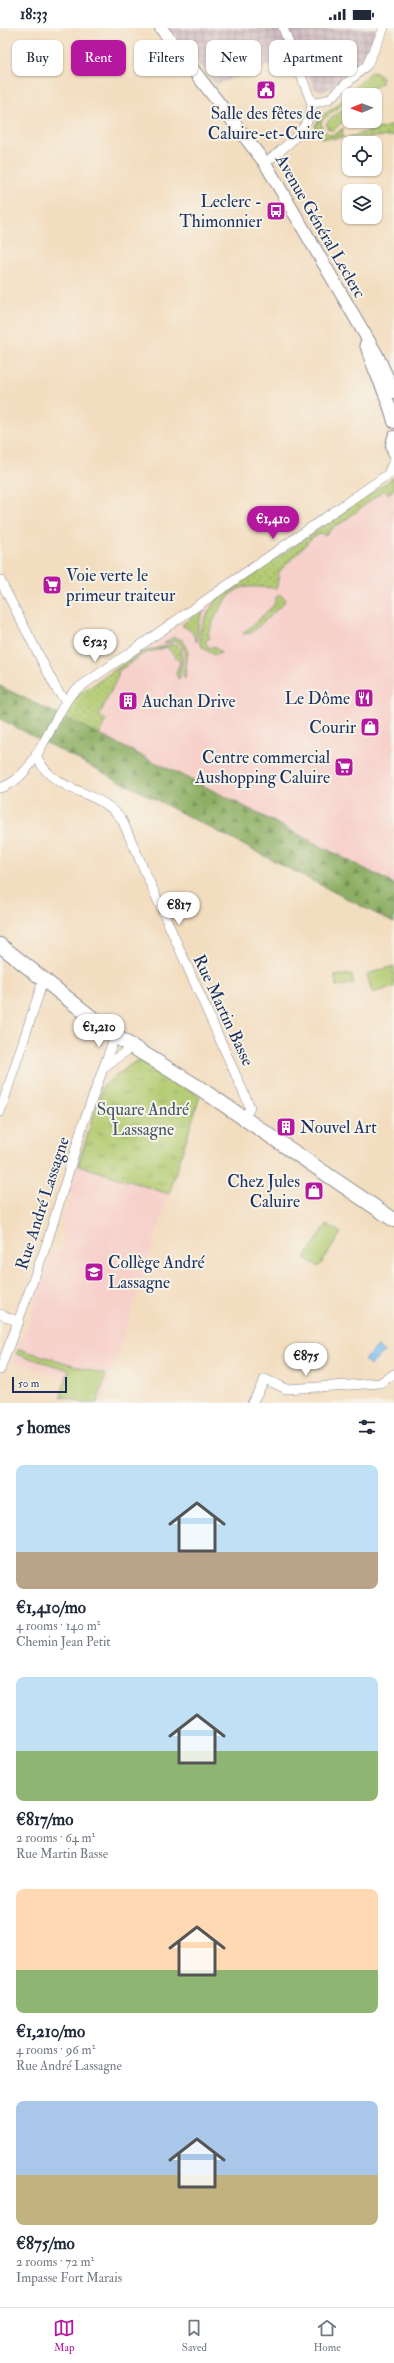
<!DOCTYPE html>
<meta charset="utf-8">
<style>
body{margin:0;font-family:"IM FELL Double Pica",serif;background:#f6f6f7;color:#1f2937;height:100vh;display:flex;flex-direction:column;font-size:15px;white-space:nowrap}
*{box-sizing:border-box;margin:0}
p{font-size:13px;color:#747a83}
.icon{flex:none;width:22px;height:22px;fill:none;stroke:currentColor;stroke-width:2;stroke-linecap:round;stroke-linejoin:round}
.map{position:relative;height:1375px;overflow:hidden}
.side{display:flex;flex-direction:column;background:#fff;flex:1}
.side>*{flex:none}
.guide{position:absolute;left:12px;top:12px;width:370px;height:36px;display:flex;gap:8px}
.needle{width:26px;rotate:269deg}
.controls{position:absolute;left:342px;top:60px;display:grid;gap:8px}
.controls a{display:grid;place-items:center;width:40px;height:40px;border-radius:8px;background:#fff;box-shadow:0 1px 3px #0004;font-size:20px}
.scale{position:absolute;left:12px;bottom:10px;width:55px;box-sizing:border-box;padding-left:4px;border:2px solid #1b2f5e;border-top:0;font-size:11px;line-height:14px;white-space:nowrap;color:#1b2f5e;-webkit-text-stroke:3px #f7f3e8;paint-order:stroke}
.price{position:absolute;translate:-50% -34px;padding:0 9px;border-radius:14px;background:#fff;color:#222;font-size:13px;line-height:26px;filter:drop-shadow(0 1px 2px #0008)}
.price::after{content:'';position:absolute;left:50%;top:24px;width:12px;height:9px;margin-left:-6px;background:inherit;clip-path:polygon(0 0,100% 0,50% 100%)}
.price.selected{background:#b5179e;color:#fff}
ul{padding:0;list-style:none}
li{display:grid;align-content:center;gap:8px;height:212px;padding:0 16px}
li span{display:grid;place-items:center;height:124px;border-radius:8px;color:#555}
li>.icon{margin-inline-start:auto}
span .icon{width:72px;height:72px;fill:#fffc;stroke-width:1}
li b{font-size:17px}
h2{display:flex;justify-content:space-between;align-items:center;height:48px;padding:0 16px;font-size:17px}
.chip{padding:0 14px;border-radius:8px;background:#fff;box-shadow:0 1px 3px #0004;font-size:14px;line-height:36px}
.chip.selected{background:#b5179e;color:#fff}
.status{display:flex;justify-content:space-between;align-items:center;height:28px;padding:0 20px;background:#fff;direction:ltr}
.status svg{height:11px;fill:currentColor}
.tab-bar{display:flex;justify-content:space-around;align-items:center;height:56px;border-top:1px solid #e0e1e3;background:#fff;font-size:11px;color:#747a83}
.tab-bar a{display:grid;justify-items:center;gap:2px}
.tab-bar .selected{color:#b5179e}
.map>svg:first-child{display:block}
.built{fill:#f7d0ca}
.industrial{fill:url(#industrial-grid)}
.grass{fill:url(#grass-dots);stroke:#667d68}
.forest{fill:url(#forest-firs);stroke:#546f60}
.park{fill:url(#park-tufts);stroke:#667d68}
.garden{fill:#b2cb71;stroke:#667d68}
.water{fill:#7cbdf1;stroke:#4c76a8}
.lines{fill:none;stroke-linecap:round;stroke-linejoin:round}
.minor-casing{stroke:#87868e;stroke-width:10}
.secondary-casing{stroke:#87868e;stroke-width:14}
.primary-casing{stroke:#87868e;stroke-width:16}
.minor{stroke:#fff;stroke-width:9}
.secondary{stroke:#fff;stroke-width:12}
.primary{stroke:#fff;stroke-width:14}
.labels{text-anchor:middle;stroke-width:4;stroke-linejoin:round;paint-order:stroke}
.poi-label{font-size:17px;fill:#1b2f5e;stroke:#f7f3e8;text-anchor:end}
.street-label{font-size:17px;fill:#1b2f5e;stroke:#f7f3e8}
.park-label{font-size:17px;fill:#415663;stroke:#f7f3e8}
</style>
<div class="status"><b>18:33</b><svg viewBox="0 0 49 12"><path d="M0 12V9h3v3zM5 12V6h3v6zM10 12V3h3v9zM15 12V0h3v12zM26 1h20v11H26zM47 4h2v5h-2z"/></svg></div>
<div class="map">
<svg width="394" height="1375" viewBox="0 0 394 1375">
<defs>
<pattern id="industrial-grid" width="8" height="8" patternUnits="userSpaceOnUse"><rect width="8" height="8" fill="#d2bec2"/><path d="M0 4h8M4 0v8" fill="none" stroke="#aa9ba1"/></pattern>
<pattern id="grass-dots" width="8" height="8" patternUnits="userSpaceOnUse"><rect width="8" height="8" fill="#b2cb71"/><path d="M2 2h.1M6 6h.1" fill="none" stroke="#90a560" stroke-width="1.8" stroke-linecap="round"/></pattern>
<pattern id="forest-firs" width="22" height="20" patternUnits="userSpaceOnUse"><rect width="22" height="20" fill="#8daf63"/><path d="M5 1l3.5 6h-7zM16 11l3.5 6h-7z" fill="#728f55"/></pattern>
<pattern id="park-tufts" width="24" height="20" patternUnits="userSpaceOnUse"><rect width="24" height="20" fill="#b2cb71"/><path d="M3 7l-1-3M5 7V3M7 7l1-3M15 17l-1-3M17 17v-4M19 17l1-3" fill="none" stroke="#90a560"/></pattern>
</defs>
<rect width="100%" height="100%" fill="#f7f3e8"/>
<filter id="ink" filterUnits="userSpaceOnUse"><feTurbulence type="fractalNoise" baseFrequency=".025" numOctaves="2"/><feDisplacementMap in="SourceGraphic" scale="8" xChannelSelector="R" yChannelSelector="G"/><feConvolveMatrix kernelMatrix="1 2 1 2 8 2 1 2 1" color-interpolation-filters="sRGB"/></filter>
<filter id="wash" filterUnits="userSpaceOnUse"><feTurbulence type="fractalNoise" baseFrequency=".012" numOctaves="4" result="noise"/><feDisplacementMap in="SourceGraphic" scale="16" xChannelSelector="R" yChannelSelector="G"/><feGaussianBlur stdDeviation="0.9" result="paint"/><feColorMatrix in="noise" values="0 0 0 0 0 0 0 0 0 0 0 0 0 0 0 0 0 1.4 0 .05"/><feComposite in="paint" operator="in"/></filter>
<g filter="url(#wash)">
<rect width="100%" height="100%" fill="#f3ddbf"/>
<!-- built -->
<path class="built" d="M394 449V856L66 691 76 669Z
M78 1137 169 1166 102 1375H75L59 1369 65 1350 12 1334 28 1297 51 1224 61 1223 64 1212 62 1203 63 1185 72 1168 69 1164Z"/>
<!-- industrial -->
<path class="industrial" d="M170 0H377L372 14 361 33 329 61 322 64 316 62 313 58 302 25 216 57Z"/>
<!-- grass -->
<path class="grass" d="M375 44 382 49 381 56 355 67H349V71L321 93 322 102 330 107 336 106 343 100 342 110H321L315 98 320 89 335 79 369 45Z
M349 76V85L344 88 346 91 333 102 328 101 326 97 328 93Z
M394 97V108L344 110Z
M394 449V461L388 466 384 462 339 497 338 495 324 508 322 505 313 509 279 544 277 560C266 560 256 558 246 559 227 560 214 591 208 606L210 610 205 613 209 620 214 618 221 625 214 627 203 620C193 603 208 585 216 572Z
M281 567 285 571 283 576 251 605 243 606 274 577 276 569Z
M206 577 198 596 197 614 192 604 182 597Z
M174 609 182 612 188 624 185 651 183 648C185 636 188 620 176 613L164 615Z
M172 616 177 617C185 627 182 640 179 652L176 646 180 634 167 619 143 626 117 644 119 646 99 688 106 692 99 707 61 690 76 669 139 625Z"/>
<!-- forest -->
<path class="forest" d="M0 658 224 768 394 856V895L0 691Z"/>
<!-- park -->
<path class="park" d="M352 946 354 956 336 958 335 948Z
M138 1031 200 1068 169 1166 78 1137 103 1058Z"/>
<!-- garden -->
<path class="garden" d="M394 938V959L372 965 367 946Z
M327 1196 341 1205 319 1239 305 1230Z
M19 1321 106 1347 97 1375H83L61 1368 69 1342 16 1326Z"/>
<!-- water -->
<path class="water" d="M378 1318 384 1324 370 1338 364 1332Z"/>
</g>
<g filter="url(#ink)">
<g class="lines">
<!-- minor casing -->
<g class="minor-casing">
<path id="minor" d="M312 76 329 71 367 37 384 0
M265 135C284 119 310 103 312 76L283 0
M389 444 394 432
M0 552 57 662 65 672
M36 726C50 766 102 761 122 792L250 1079 245 1090
M0 760C37 750 50 690 74 663L394 442
M104 1039 132 1019
M0 1084 41 959 45 954
M0 1286 19 1294
M0 1342 47 1215 83 1096 115 1008
M252 1375 265 1351 286 1361 380 1355 394 1346"/>
</g>
<!-- secondary casing -->
<g class="secondary-casing">
<path id="secondary" d="M161 0 265 135 377 327 394 364
M366 316C373 343 388 367 394 394
M394 409 392 417 394 424"/>
</g>
<!-- primary casing -->
<g class="primary-casing">
<path id="primary" d="M0 917 115 1008 201 1061 394 1192"/>
</g>
<!-- minor -->
<use href="#minor" class="minor"/>
<!-- secondary -->
<use href="#secondary" class="secondary"/>
<!-- primary -->
<use href="#primary" class="primary"/>
</g>
</g>
<!-- icons -->
<defs>
<g id="civic-square" transform="scale(1)"><rect x="-9" y="-9" width="18" height="18" rx="4" fill="#b5179e" stroke="#f7f3e8"/><path d="M-.6-6.5H3V-4.5H.6V-3L4-1V1h2V6H-6V1h2V-1L-.6-3ZM-1.2 2.5V6h2.4V2.5Z" fill="#fff"/></g>
<g id="bus-square" transform="scale(1)"><rect x="-9" y="-9" width="18" height="18" rx="4" fill="#b5179e" stroke="#f7f3e8"/><path d="M-5-6H5V4H4V6H2V4H-2V6H-4V4H-5ZM-3.5-4V0h7V-4ZM-3.5 1.2v1.5H-2V1.2ZM2 1.2v1.5H3.5V1.2Z" fill="#fff"/></g>
<g id="supermarket-square" transform="scale(1)"><rect x="-9" y="-9" width="18" height="18" rx="4" fill="#b5179e" stroke="#f7f3e8"/><path d="M-6-5.5h2.5l.6 2H6L4.5 2H-2.5L-4.4-4H-6ZM-1.5 3.2a1.3 1.3 0 1 0 .1 0ZM3 3.2a1.3 1.3 0 1 0 .1 0Z" fill="#fff"/></g>
<g id="restaurant-square" transform="scale(1)"><rect x="-9" y="-9" width="18" height="18" rx="4" fill="#b5179e" stroke="#f7f3e8"/><path d="M-5-6h1v4h1v-4h1v4h1v-4h1v5L-1.5 .5V6h-2V.5L-5-1ZM5-6V6H3V1.5H1.5Q1.5-4 5-6Z" fill="#fff"/></g>
<g id="building-square" transform="scale(1)"><rect x="-9" y="-9" width="18" height="18" rx="4" fill="#b5179e" stroke="#f7f3e8"/><path d="M-4-6H4V6H1V3H-1V6H-4ZM-2.5-4.3h1.7v1.8h-1.7ZM.8-4.3h1.7v1.8H.8ZM-2.5-1h1.7V.8h-1.7ZM.8-1h1.7V.8H.8Z" fill="#fff"/></g>
<g id="shop-square" transform="scale(1)"><rect x="-9" y="-9" width="18" height="18" rx="4" fill="#b5179e" stroke="#f7f3e8"/><path d="M-5-2.5h2.3a2.7 3.5 0 0 1 5.4 0H5L5.5 6h-11ZM-1.5-2.5h3a1.5 2.3 0 0 0-3 0Z" fill="#fff"/></g>
<g id="school-square" transform="scale(1)"><rect x="-9" y="-9" width="18" height="18" rx="4" fill="#b5179e" stroke="#f7f3e8"/><path d="M0-5L7-2L0 1L-7-2ZM-4 1L0 2.5L4 1V4Q0 6-4 4Z" fill="#fff"/></g>
</defs>
<g fill-rule="evenodd">
<use href="#civic-square" x="266" y="62"/>
<use href="#bus-square" x="276" y="183"/>
<use href="#supermarket-square" x="52" y="557"/>
<use href="#restaurant-square" x="364" y="670"/>
<use href="#building-square" x="128" y="673"/>
<use href="#shop-square" x="370" y="699"/>
<use href="#supermarket-square" x="344" y="739"/>
<use href="#building-square" x="286" y="1099"/>
<use href="#shop-square" x="314" y="1163"/>
<use href="#school-square" x="94" y="1244"/>
</g>
<g class="labels">
<!-- poi labels -->
<g class="poi-label">
<text x="266" y="91" text-anchor="middle">Salle des fêtes de<tspan x="266" dy="20">Caluire-et-Cuire</tspan></text>
<text x="262" y="179">Leclerc -<tspan x="262" dy="20">Thimonnier</tspan></text>
<text x="66" y="553" text-anchor="start">Voie verte le<tspan x="66" dy="20">primeur traiteur</tspan></text>
<text x="350" y="676">Le Dôme</text>
<text x="142" y="679" text-anchor="start">Auchan Drive</text>
<text x="356" y="705">Courir</text>
<text x="330" y="735">Centre commercial<tspan x="330" dy="20">Aushopping Caluire</tspan></text>
<text x="300" y="1105" text-anchor="start">Nouvel Art</text>
<text x="300" y="1159">Chez Jules<tspan x="300" dy="20">Caluire</tspan></text>
<text x="108" y="1240" text-anchor="start">Collège André<tspan x="108" dy="20">Lassagne</tspan></text>
</g>
<!-- street labels -->
<g class="street-label">
<text transform="translate(321 198) rotate(60)" y="6">Avenue Général Leclerc</text>
<text transform="translate(224 982) rotate(65)" y="6">Rue Martin Basse</text>
<text transform="translate(42 1175) rotate(-72)" y="6">Rue André Lassagne</text>
</g>
<!-- park labels -->
<g class="park-label">
<text x="143" y="1087">Square André<tspan x="143" dy="20">Lassagne</tspan></text>
</g>
</g>
</svg>
<div class="controls">
<a><svg class="needle" viewBox="-14 -14 28 28"><path d="M0-13l5 13h-10z" fill="#e53935"/><path d="M0 13l5-13h-10z" fill="#747a83"/></svg></a>
<a><svg class="icon" aria-label="locate" viewBox="0 0 24 24"><circle cx="12" cy="12" r="6"/><path d="M12 2v4M12 18v4M2 12h4M18 12h4"/></svg></a>
<a><svg class="icon" aria-label="layers" viewBox="0 0 24 24"><path d="M12 4l9 5-9 5-9-5zM3 14l9 5 9-5"/></svg></a>
</div>
<div class="scale">50 m</div>
<b class="price selected" style="left:273px;top:512px">€1,410</b>
<b class="price" style="left:95px;top:635px">€523</b>
<b class="price" style="left:179px;top:898px">€817</b>
<b class="price" style="left:99px;top:1020px">€1,210</b>
<b class="price" style="left:306px;top:1349px">€875</b>
<div class="guide">
<a class="chip">Buy</a>
<a class="chip selected">Rent</a>
<a class="chip">Filters</a>
<a class="chip">New</a>
<a class="chip">Apartment</a>
</div>
</div>
<section class="side">
<h2>5 homes<svg class="icon" aria-label="filters" viewBox="0 0 24 24"><path d="M4 7h16M4 17h16"/><circle cx="9" cy="7" r="2"/><circle cx="15" cy="17" r="2"/></svg></h2>
<ul>
<li><span style="background:linear-gradient(#bfe0f5 70%,#b9a48a 0)"><svg class="icon" aria-label="home" viewBox="0 0 24 24"><path d="M3 11l9-7 9 7M6 9v11h12V9"/></svg></span><div><b>€1,410/mo</b><p>4 rooms · 140 m²</p><p>Chemin Jean Petit</p></div></li>
<li><span style="background:linear-gradient(#bfe0f5 60%,#8fb573 0)"><svg class="icon" aria-label="home" viewBox="0 0 24 24"><path d="M3 11l9-7 9 7M6 9v11h12V9"/></svg></span><div><b>€817/mo</b><p>2 rooms · 64 m²</p><p>Rue Martin Basse</p></div></li>
<li><span style="background:linear-gradient(#ffd9b3 65%,#8fb573 0)"><svg class="icon" aria-label="home" viewBox="0 0 24 24"><path d="M3 11l9-7 9 7M6 9v11h12V9"/></svg></span><div><b>€1,210/mo</b><p>4 rooms · 96 m²</p><p>Rue André Lassagne</p></div></li>
<li><span style="background:linear-gradient(#a9c7e8 60%,#c2b280 0)"><svg class="icon" aria-label="home" viewBox="0 0 24 24"><path d="M3 11l9-7 9 7M6 9v11h12V9"/></svg></span><div><b>€875/mo</b><p>2 rooms · 72 m²</p><p>Impasse Fort Marais</p></div></li>
</ul>
</section>
<nav class="tab-bar">
<a class="selected"><svg class="icon" aria-label="map" viewBox="0 0 24 24"><path d="M3 6l6-2 6 2 6-2v14l-6 2-6-2-6 2zM9 4v14M15 6v14"/></svg>Map</a>
<a><svg class="icon" aria-label="saved" viewBox="0 0 24 24"><path d="M7 4h10v16l-5-4-5 4z"/></svg>Saved</a>
<a><svg class="icon" aria-label="home" viewBox="0 0 24 24"><path d="M3 11l9-7 9 7M6 9v11h12V9"/></svg>Home</a>
</nav>
